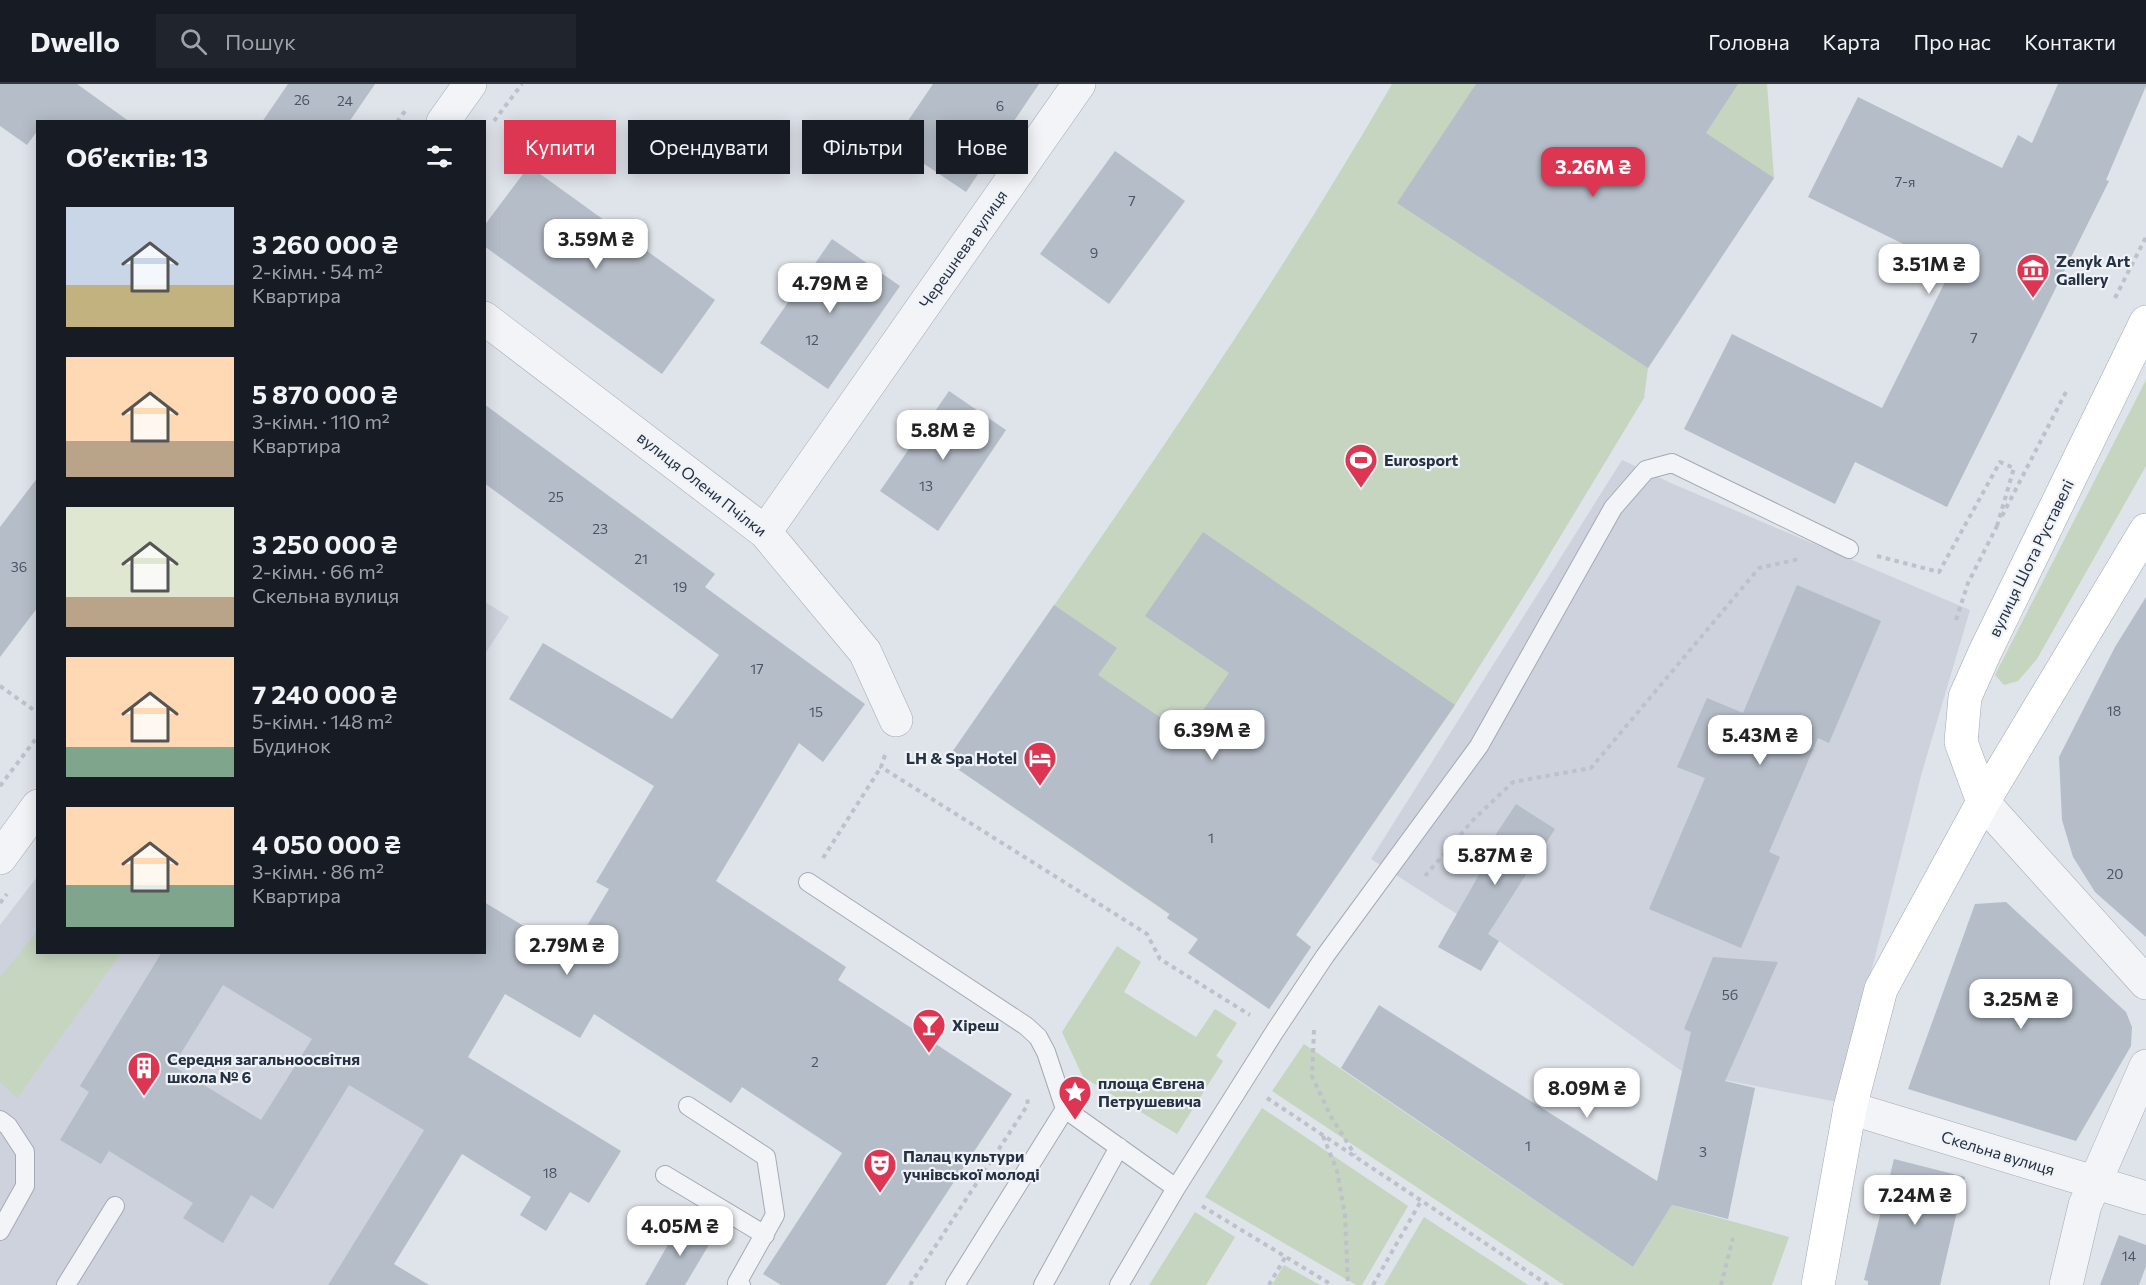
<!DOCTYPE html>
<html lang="uk">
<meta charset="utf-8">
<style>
body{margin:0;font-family:Commissioner,sans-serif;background:#20242c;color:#f1f3f6;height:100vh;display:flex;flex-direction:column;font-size:22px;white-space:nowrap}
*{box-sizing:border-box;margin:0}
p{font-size:20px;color:#9ea1a6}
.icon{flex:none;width:33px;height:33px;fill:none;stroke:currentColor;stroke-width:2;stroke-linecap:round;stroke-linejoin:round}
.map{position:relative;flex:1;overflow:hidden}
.drawer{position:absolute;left:36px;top:36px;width:450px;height:834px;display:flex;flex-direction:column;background:#171b24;border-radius:0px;box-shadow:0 3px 15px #0003}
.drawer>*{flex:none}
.guide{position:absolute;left:504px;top:36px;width:570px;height:54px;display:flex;gap:12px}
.price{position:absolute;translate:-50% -51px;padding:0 14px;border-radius:12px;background:#fff;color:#222;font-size:20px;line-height:39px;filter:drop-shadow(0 2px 3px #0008)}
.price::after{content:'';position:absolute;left:50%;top:36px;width:18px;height:14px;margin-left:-9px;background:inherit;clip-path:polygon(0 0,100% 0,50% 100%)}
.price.current{background:#dd3653;color:#fff}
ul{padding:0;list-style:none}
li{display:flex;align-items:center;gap:18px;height:150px;padding:0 30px}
li span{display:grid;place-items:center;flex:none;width:168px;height:120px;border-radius:0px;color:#555}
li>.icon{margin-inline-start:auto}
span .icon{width:72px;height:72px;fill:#fffc;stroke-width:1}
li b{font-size:26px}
h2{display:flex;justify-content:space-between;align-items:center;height:72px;padding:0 30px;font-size:26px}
.chip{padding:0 21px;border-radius:0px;background:#171b24;box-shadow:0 3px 15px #0003;font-size:21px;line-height:54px}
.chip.current{background:#dd3653;color:#fff}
header{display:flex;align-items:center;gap:36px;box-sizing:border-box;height:84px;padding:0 30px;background:#171b24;border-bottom:2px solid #363941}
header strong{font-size:28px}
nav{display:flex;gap:33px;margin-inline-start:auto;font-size:21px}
.search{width:420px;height:54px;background:#20242c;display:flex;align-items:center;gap:15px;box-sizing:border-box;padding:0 21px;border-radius:0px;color:#9ea1a6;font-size:22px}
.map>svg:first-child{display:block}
.built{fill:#cdd2dc}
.green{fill:#c5d5bf}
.building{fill:#b5bdc8;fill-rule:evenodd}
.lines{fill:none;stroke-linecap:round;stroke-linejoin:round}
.service-casing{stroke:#a4aab5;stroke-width:20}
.minor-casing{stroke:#a4aab5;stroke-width:34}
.primary-casing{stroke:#9da8b7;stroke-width:34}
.path{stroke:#bdc1c9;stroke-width:4;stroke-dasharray:4.5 4.5;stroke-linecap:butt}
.service{stroke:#f2f4f8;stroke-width:18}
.minor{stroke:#f2f4f8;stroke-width:33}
.primary{stroke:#fff;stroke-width:33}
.labels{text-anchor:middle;stroke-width:4.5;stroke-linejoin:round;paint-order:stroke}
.number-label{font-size:14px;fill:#4a5464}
.street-label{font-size:16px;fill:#263143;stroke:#eff2f7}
.poi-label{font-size:16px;font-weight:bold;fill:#263143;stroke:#eff2f7;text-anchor:start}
</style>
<header>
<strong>Dwello</strong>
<div class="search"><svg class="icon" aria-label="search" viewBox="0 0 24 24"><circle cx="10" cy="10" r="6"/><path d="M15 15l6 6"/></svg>Пошук</div>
<nav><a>Головна</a><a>Карта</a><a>Про нас</a><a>Контакти</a></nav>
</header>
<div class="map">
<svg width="2146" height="1201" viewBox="0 0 2146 1201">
<rect width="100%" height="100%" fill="#dfe3ea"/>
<!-- built -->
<path class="built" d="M1622 376 1673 400 1970 526 1922 688 1838 1018 1683 988 1499 857 1371 775Z
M485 518 509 533 485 570Z
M37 793 38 868 410 869 424 1046 328 1201H0V841Z"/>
<!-- green -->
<path class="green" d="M1392 0H1767L1774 94 1648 284 1644 314 1534 496 1455 621 1296 851 1311 863 1269 925 1198 855 1167 834 1169 830 946 677C1100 455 1257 234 1392 0Z
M2146 296V382L2037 575 2018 597 2004 601 1995 591Z
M37 847 38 868 121 869 17 1014 0 998V894Z
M1117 862 1141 878 1124 908 1196 953 1215 925 1237 939 1216 972 1223 977 1177 1050 1083 993 1062 948Z
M1304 960 1633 1183 1672 1121 1789 1153 1772 1201H1564L1272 1007Z
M1262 1024 1408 1122 1362 1201H1356L1205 1113Z
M1195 1128 1235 1153 1206 1201H1149Z
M1424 1133 1528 1201H1384Z
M1284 1181 1320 1201H1272Z"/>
<!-- building -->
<path class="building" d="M0 0H77L130 38H38V46L27 61 0 42Z
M288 0H375L349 38H262Z
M933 0H1039L966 108 893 59Z
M1476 0H1738L1706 49 1774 94 1648 284 1397 119Z
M2058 0H2146V2L2106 96 2109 97 1947 423 1855 378 1835 420 1684 345 1732 250 1882 324 1952 184 1808 113 1858 13 2002 84 2018 51 2032 59Z
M1115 67 1185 117 1109 220 1040 170Z
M529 82 715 216 662 290 484 162V142Z
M832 155 900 202 828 305 760 259Z
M949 307 1006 346 938 447 880 407Z
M484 320 715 490 705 503 865 620 823 678 799 659 716 797 846 883 838 896 1012 1010 886 1201H781L763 1190 842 1069 742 1003 731 1019 594 930 580 954 505 910 468 973 621 1067 589 1119 570 1108 546 1147 520 1131 531 1113 462 1070 394 1180 429 1201H328L424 1046 349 1001 273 1125 251 1111 223 1159 183 1134 193 1119 109 1067 101 1080 60 1056 89 1008 80 1002 162 868H484V818L570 870 609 805 596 798 654 702 509 615 543 559 672 635 719 571 484 399ZM223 901 312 955 261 1036 173 982Z
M38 393V523L0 573V443Z
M1203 448 1455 621 1296 851 1311 863 1269 925 1188 869 1198 855 1167 834 1170 830 946 677 1054 521 1117 564 1098 591 1186 651 1229 589 1145 532Z
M1797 501 1881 537 1829 659 1818 654 1769 768 1780 773 1741 864 1649 825 1705 694 1677 683 1707 614 1743 629Z
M2146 513V853L2095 808 2073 773 2062 736 2059 673 2115 563Z
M1516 720 1555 745 1488 850 1499 857 1481 887 1438 863 1480 789 1473 785Z
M2006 818 2126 928 2132 943 2131 962 2076 1057 1908 1005 1975 820Z
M1713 873 1778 878 1725 997 1755 1004 1728 1135 1672 1121 1633 1183 1341 984 1379 921 1657 1097 1691 948 1684 945Z
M1894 1075 1965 1093 1940 1201H1868V1197L1864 1196Z
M682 1136 713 1154 685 1201H645Z
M2119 1151 2146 1161V1182L2139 1201H2100Z"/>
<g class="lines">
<!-- service casing -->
<g class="service-casing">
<path id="service" d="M808 798 1026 942 1038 953 1046 968 1065 1025 1176 1104
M688 1022 766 1073 775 1131 737 1199 741 1201
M0 1036 8 1042 25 1068V1102L0 1147
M665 1091 765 1151
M66 1201 115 1122
M955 1201 1065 1025
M1043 1201 1119 1063
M1119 1201 1176 1104 1275 947 1325 872 1479 662 1613 424 1646 386 1672 379 1849 465"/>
</g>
<!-- minor casing -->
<g class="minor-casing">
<path id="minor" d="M443 38 470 0
M484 234 765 448 865 568 896 636
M765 448 1079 0
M1983 718 2146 899
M0 774 38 722
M1850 1024 2146 1114
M2066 1201 2085 1121 2146 982"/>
</g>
<!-- primary casing -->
<g class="primary-casing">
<path id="primary" d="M1983 718 1961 658 1965 613 1985 568 2146 238
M1818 1201 1850 1024 1881 905 1983 718 2146 446"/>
</g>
<!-- path -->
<path class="path" d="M494 37 522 0
M397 38 405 27
M2115 214 2146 153
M2002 432 2067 306
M1877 472 1939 488 2000 378 2014 384 1997 442
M1956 536 1968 499 1997 442
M0 602 38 629
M885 671 881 683 1147 850 1160 875 1250 931
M0 702 38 652
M823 774 881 683
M1425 792 1474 735 1513 698 1591 684 1759 484 1799 475
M0 819 7 810
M1314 946 1312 992 1330 1031 1355 1071
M1267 1014 1548 1201
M1323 1052 1337 1087 1345 1131 1348 1201
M1202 1122 1332 1201
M910 1201 1027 1022 1028 1014
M1269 1201 1286 1172
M1373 1201 1421 1117
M1721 1201 1733 1154"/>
<!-- service -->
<use href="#service" class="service"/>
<!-- minor -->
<use href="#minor" class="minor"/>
<!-- primary -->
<use href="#primary" class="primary"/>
</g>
<!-- icons -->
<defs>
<g id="museum-pin" transform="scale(1.725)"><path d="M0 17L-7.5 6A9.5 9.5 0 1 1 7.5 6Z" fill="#dd3653" stroke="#eff2f7"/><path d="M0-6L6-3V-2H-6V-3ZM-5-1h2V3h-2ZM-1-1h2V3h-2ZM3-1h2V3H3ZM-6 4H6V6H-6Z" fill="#fff"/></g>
<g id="stadium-pin" transform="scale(1.725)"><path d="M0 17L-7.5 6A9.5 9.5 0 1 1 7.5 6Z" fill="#dd3653" stroke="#eff2f7"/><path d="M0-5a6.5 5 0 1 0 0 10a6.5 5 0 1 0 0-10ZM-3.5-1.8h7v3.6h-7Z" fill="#fff"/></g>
<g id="hotel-pin" transform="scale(1.725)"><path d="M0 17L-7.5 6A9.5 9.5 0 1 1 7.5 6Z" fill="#dd3653" stroke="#eff2f7"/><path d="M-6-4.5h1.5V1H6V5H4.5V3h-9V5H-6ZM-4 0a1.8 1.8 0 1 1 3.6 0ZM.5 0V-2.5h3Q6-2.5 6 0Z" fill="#fff"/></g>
<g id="bar-pin" transform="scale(1.725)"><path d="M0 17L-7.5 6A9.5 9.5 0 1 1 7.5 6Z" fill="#dd3653" stroke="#eff2f7"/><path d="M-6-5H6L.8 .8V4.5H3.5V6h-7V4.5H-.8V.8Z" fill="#fff"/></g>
<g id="building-pin" transform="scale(1.725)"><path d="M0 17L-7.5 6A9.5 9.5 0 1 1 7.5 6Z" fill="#dd3653" stroke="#eff2f7"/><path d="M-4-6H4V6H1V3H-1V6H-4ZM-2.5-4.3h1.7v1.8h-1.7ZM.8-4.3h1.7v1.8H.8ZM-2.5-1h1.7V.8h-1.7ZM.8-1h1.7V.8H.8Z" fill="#fff"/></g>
<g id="sight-pin" transform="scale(1.725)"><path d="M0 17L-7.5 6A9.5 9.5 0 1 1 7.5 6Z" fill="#dd3653" stroke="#eff2f7"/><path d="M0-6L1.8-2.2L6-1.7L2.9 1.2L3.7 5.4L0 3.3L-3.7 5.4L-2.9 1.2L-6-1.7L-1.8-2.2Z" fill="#fff"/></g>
<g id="theatre-pin" transform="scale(1.725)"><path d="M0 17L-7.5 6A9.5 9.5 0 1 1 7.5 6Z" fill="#dd3653" stroke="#eff2f7"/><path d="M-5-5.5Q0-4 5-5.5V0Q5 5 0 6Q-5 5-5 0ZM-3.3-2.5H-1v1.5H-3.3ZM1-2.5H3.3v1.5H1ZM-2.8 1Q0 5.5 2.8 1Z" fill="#fff"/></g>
</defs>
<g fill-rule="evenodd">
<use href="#museum-pin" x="2033" y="186"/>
<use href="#stadium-pin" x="1361" y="376"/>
<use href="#hotel-pin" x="1040" y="674"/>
<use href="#bar-pin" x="929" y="941"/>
<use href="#building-pin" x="144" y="984"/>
<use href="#sight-pin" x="1075" y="1008"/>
<use href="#theatre-pin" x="880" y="1081"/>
</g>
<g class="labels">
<!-- number labels -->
<g class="number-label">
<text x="302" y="21">26</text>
<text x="345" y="22">24</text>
<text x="1000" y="27">6</text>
<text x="1905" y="103">7-я</text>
<text x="1132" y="122">7</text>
<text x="1094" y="174">9</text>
<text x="1974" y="259">7</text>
<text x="812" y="261">12</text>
<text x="926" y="407">13</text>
<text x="556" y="418">25</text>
<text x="600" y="450">23</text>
<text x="641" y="480">21</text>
<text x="19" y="488">36</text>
<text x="680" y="508">19</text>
<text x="757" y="590">17</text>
<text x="2114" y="632">18</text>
<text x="816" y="633">15</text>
<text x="1211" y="759">1</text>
<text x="2115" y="795">20</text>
<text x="1730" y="916">5б</text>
<text x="815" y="983">2</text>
<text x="1528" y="1067">1</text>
<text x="1703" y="1073">3</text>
<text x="550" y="1094">18</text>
<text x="2129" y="1177">14</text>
</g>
<!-- street labels -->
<g class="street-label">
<text transform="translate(963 165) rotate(-55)" y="6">Черешнева вулиця</text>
<text transform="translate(702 400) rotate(38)" y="6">вулиця Олени Пчілки</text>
<text transform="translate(2031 474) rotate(-64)" y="6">вулиця Шота Руставелі</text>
<text transform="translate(1998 1069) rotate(17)" y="6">Скельна вулиця</text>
</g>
<!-- poi labels -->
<g class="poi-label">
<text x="2056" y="183">Zenyk Art<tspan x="2056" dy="18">Gallery</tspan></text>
<text x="1384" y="382">Eurosport</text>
<text x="1017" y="680" text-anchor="end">LH &amp; Spa Hotel</text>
<text x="952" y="947">Хіреш</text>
<text x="167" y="981">Середня загальноосвітня<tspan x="167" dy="18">школа № 6</tspan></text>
<text x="1098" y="1005">площа Євгена<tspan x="1098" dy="18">Петрушевича</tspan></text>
<text x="903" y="1078">Палац культури<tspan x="903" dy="18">учнівської молоді</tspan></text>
</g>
</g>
</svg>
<b class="price current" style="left:1593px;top:114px">3.26M ₴</b>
<b class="price" style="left:596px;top:186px">3.59M ₴</b>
<b class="price" style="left:1929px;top:211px">3.51M ₴</b>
<b class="price" style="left:830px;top:230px">4.79M ₴</b>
<b class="price" style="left:943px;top:377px">5.8M ₴</b>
<b class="price" style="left:1212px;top:677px">6.39M ₴</b>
<b class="price" style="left:1760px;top:682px">5.43M ₴</b>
<b class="price" style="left:1495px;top:802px">5.87M ₴</b>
<b class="price" style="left:567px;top:892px">2.79M ₴</b>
<b class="price" style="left:2021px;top:946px">3.25M ₴</b>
<b class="price" style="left:1587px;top:1035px">8.09M ₴</b>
<b class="price" style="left:1915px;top:1142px">7.24M ₴</b>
<b class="price" style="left:680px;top:1173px">4.05M ₴</b>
<div class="guide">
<a class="chip current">Купити</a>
<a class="chip">Орендувати</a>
<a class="chip">Фільтри</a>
<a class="chip">Нове</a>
</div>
<section class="drawer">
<h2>Об’єктів: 13<svg class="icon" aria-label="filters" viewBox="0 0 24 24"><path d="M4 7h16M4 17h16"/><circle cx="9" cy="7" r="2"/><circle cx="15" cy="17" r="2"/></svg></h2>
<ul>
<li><span style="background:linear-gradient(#c9d6e8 65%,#c2b280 0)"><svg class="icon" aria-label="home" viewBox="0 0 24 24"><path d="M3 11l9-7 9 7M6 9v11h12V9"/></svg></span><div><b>3 260 000 ₴</b><p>2-кімн. · 54 m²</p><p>Квартира</p></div></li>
<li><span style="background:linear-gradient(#ffd9b3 70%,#b9a48a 0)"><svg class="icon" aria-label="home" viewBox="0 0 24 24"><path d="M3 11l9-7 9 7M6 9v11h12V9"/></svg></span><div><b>5 870 000 ₴</b><p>3-кімн. · 110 m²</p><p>Квартира</p></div></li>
<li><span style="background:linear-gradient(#dfe7d0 75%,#b9a48a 0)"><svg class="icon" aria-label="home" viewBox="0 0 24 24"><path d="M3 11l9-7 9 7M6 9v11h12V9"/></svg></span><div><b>3 250 000 ₴</b><p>2-кімн. · 66 m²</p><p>Скельна вулиця</p></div></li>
<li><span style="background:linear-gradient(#ffd9b3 75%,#7fa58c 0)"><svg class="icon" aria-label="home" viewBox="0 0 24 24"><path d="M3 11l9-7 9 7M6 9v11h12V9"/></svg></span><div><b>7 240 000 ₴</b><p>5-кімн. · 148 m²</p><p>Будинок</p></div></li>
<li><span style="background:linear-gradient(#ffd9b3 65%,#7fa58c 0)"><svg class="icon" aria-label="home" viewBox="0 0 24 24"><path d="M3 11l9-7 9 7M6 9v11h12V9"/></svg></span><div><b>4 050 000 ₴</b><p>3-кімн. · 86 m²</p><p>Квартира</p></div></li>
</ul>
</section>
</div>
